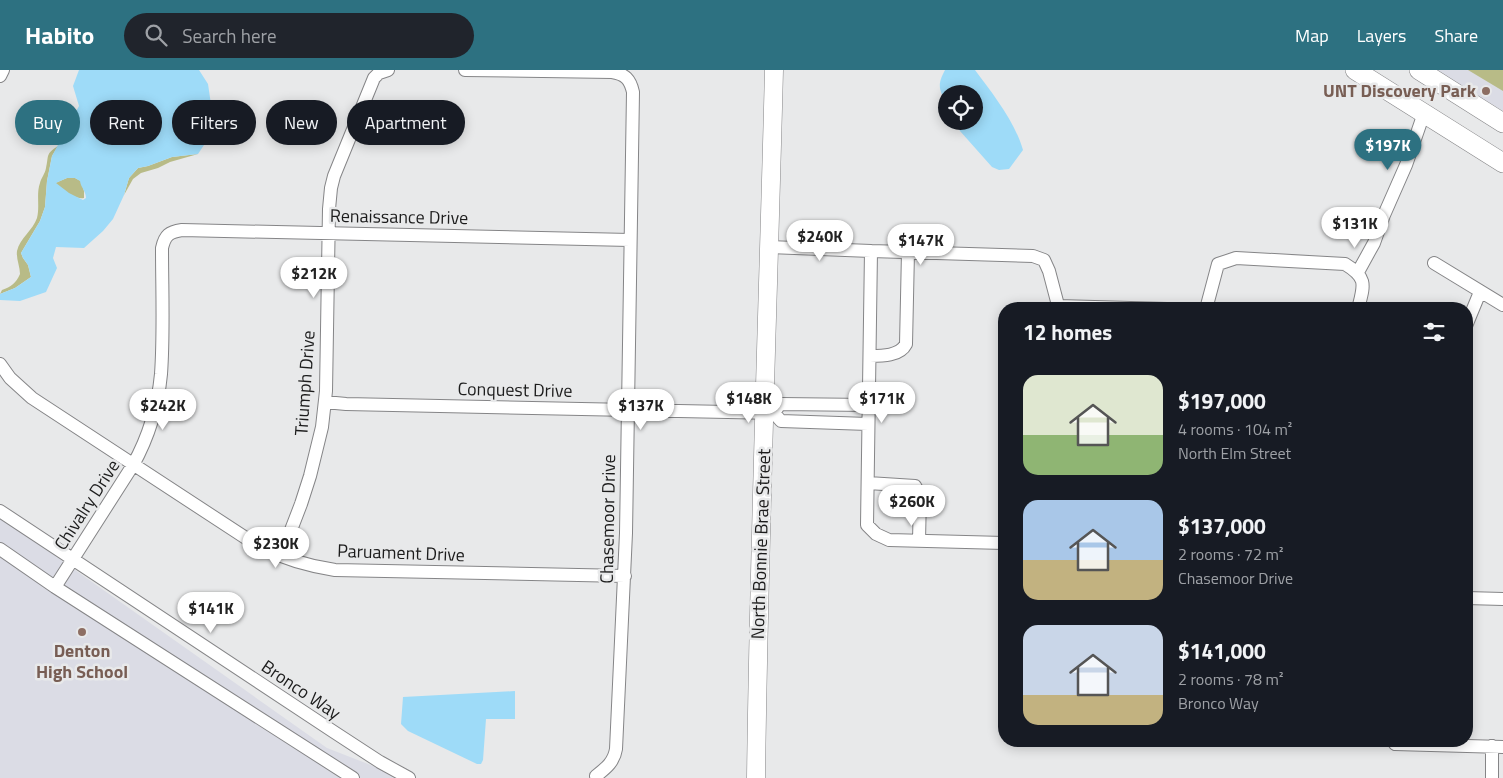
<!DOCTYPE html>
<meta charset="utf-8">
<style>
body{margin:0;font-family:"Titillium Web",sans-serif;background:#20242c;color:#f1f3f6;height:100vh;display:flex;flex-direction:column;font-size:19px;white-space:nowrap}
*{box-sizing:border-box;margin:0}
p{font-size:16px;color:#9ea1a6}
.icon{flex:none;width:28px;height:28px;fill:none;stroke:currentColor;stroke-width:2;stroke-linecap:round;stroke-linejoin:round}
.map{position:relative;flex:1;overflow:hidden}
.panel{position:absolute;left:998px;top:232px;width:475px;height:445px;display:flex;flex-direction:column;background:#171b24;border-radius:20px;box-shadow:0 2px 12px #0003}
.panel>*{flex:none}
.guide{position:absolute;left:15px;top:30px;width:475px;height:45px;display:flex;gap:10px}
.tools{position:absolute;left:938px;top:15px;display:grid;gap:10px}
.tools a{display:grid;place-items:center;width:45px;height:45px;border-radius:50%;background:#171b24;box-shadow:0 2px 12px #0003;font-size:25px}
.price{position:absolute;translate:-50% -42px;padding:0 11px;border-radius:18px;background:#fff;color:#222;font-size:16px;line-height:32px;filter:drop-shadow(0 1px 2px #0008)}
.price::after{content:'';position:absolute;left:50%;top:30px;width:15px;height:11px;margin-left:-8px;background:inherit;clip-path:polygon(0 0,100% 0,50% 100%)}
.price.active{background:#2d7181;color:#fff}
ul{padding:0;list-style:none}
li{display:flex;align-items:center;gap:15px;height:125px;padding:0 25px}
li span{display:grid;place-items:center;flex:none;width:140px;height:100px;border-radius:15px;color:#555}
li>.icon{margin-inline-start:auto}
span .icon{width:60px;height:60px;fill:#fffc;stroke-width:1}
li b{font-size:21px}
h2{display:flex;justify-content:space-between;align-items:center;height:60px;padding:0 25px;font-size:21px}
.pill{padding:0 18px;border-radius:22px;background:#171b24;box-shadow:0 2px 12px #0003;font-size:18px;line-height:45px}
.pill.active{background:#2d7181;color:#fff}
header{display:flex;align-items:center;gap:30px;box-sizing:border-box;height:70px;padding:0 25px;background:#2d7181;color:#fff}
header strong{font-size:24px}
nav{display:flex;gap:28px;margin-inline-start:auto;font-size:18px}
.search{width:350px;height:45px;background:#20242c;display:flex;align-items:center;gap:12px;box-sizing:border-box;padding:0 18px;border-radius:28px;color:#9ea1a6;font-size:19px}
.map>svg:first-child{display:block}
.built{fill:#dbdce5}
.green{fill:#b8bb87}
.water{fill:#9edbf8;fill-rule:evenodd}
.lines{fill:none;stroke-linecap:round;stroke-linejoin:round}
.minor-casing{stroke:#858587;stroke-width:14}
.secondary-casing{stroke:#858587;stroke-width:19}
.primary-casing{stroke:#858587;stroke-width:20}
.minor{stroke:#fff;stroke-width:12}
.secondary{stroke:#fff;stroke-width:18}
.primary{stroke:#fff;stroke-width:19}
.education-dot{fill:#8d6e63;stroke:#e8e9ea;stroke-width:2}
.labels{text-anchor:middle;stroke-width:5;stroke-linejoin:round;paint-order:stroke}
.education-label{font-size:18px;font-weight:bold;fill:#785e54;stroke:#e8e9ea;text-anchor:end}
.street-label{font-size:18px;fill:#1c1c1c;stroke:#e8e9ea}
</style>
<header>
<strong>Habito</strong>
<div class="search"><svg class="icon" aria-label="search" viewBox="0 0 24 24"><circle cx="10" cy="10" r="6"/><path d="M15 15l6 6"/></svg>Search here</div>
<nav><a>Map</a><a>Layers</a><a>Share</a></nav>
</header>
<div class="map">
<svg width="1503" height="708" viewBox="0 0 1503 708">
<rect width="100%" height="100%" fill="#e8e9ea"/>
<!-- built -->
<path class="built" d="M1435 0H1503V41Z
M0 447 327 678 404 708H0Z"/>
<!-- green -->
<path class="green" d="M1468 0H1503V21Z
M58 76 52 86 47 111 45 137 40 151 21 183 23 188 28 195 31 207 15 218 0 224 2 220C11 217 16 213 20 204 20 196 16 189 17 181 20 168 33 160 37 148 40 136 36 124 40 113 41 108 45 104 46 98 49 86 45 84 58 76Z
M198 84 170 92 158 98 141 103 133 109 124 125 129 108 138 98 148 96 172 87Z
M67 108H75L81 111 84 121V128C74 130 62 119 55 113Z"/>
<!-- water -->
<path class="water" d="M79 0H199L208 14 213 48 206 72 198 84 172 87 148 96 138 98 129 108 124 125 113 149 103 161 84 178 56 177 53 188 57 198 46 222 20 231 0 230V224L15 218 31 207 28 195 23 188 21 183 40 151 45 137 47 111 52 86 79 36 73 16ZM67 108H75L80 111C81 118 86 121 86 128L83 130 69 123 56 113Z
M945 0H975C993 24 1015 52 1023 80L1009 99 999 100 992 97 960 61 955 51H974V24H946V33C939 19 937 15 945 0Z
M515 621V649H486L483 690 481 694H477L408 661 401 654 403 627Z"/>
<g class="lines">
<!-- minor casing -->
<g class="minor-casing">
<path id="minor" d="M465 0 612 2C625 4 630 9 633 22L626 463 616 679C614 692 606 698 596 706
M0 6 3 0
M769 177 871 181
M1434 193 1503 235
M1358 202 1374 173 1384 145 1406 95 1424 43
M1058 236 1167 239
M1206 239 1218 194 1236 188 1345 194C1368 208 1364 215 1358 239
M1466 256 1480 222
M870 286C882 286 900 286 906 274L908 182
M0 294 10 308 32 328 258 476C282 488 308 496 335 500L625 506
M325 332 346 334 774 343 781 351 868 354
M774 343 780 334 868 335
M868 413 915 416 920 425 919 471
M0 441 334 662 380 692 409 708
M1004 473 889 470 876 464 867 455 871 181 1033 186 1044 190 1049 201 1059 239
M0 479 55 517 353 708
M281 486 301 434 310 406 322 357 326 321 329 139 331 118 334 106 374 8 379 3 388 0
M55 517 133 395C148 368 158 336 161 304 164 262 162 220 162 178 165 165 169 162 182 160L630 170
M1466 528 1503 529
M1396 671 1395 674 1503 677
M1492 708V676"/>
</g>
<!-- secondary casing -->
<g class="secondary-casing">
<path id="secondary" d="M756 708C759 472 768 236 774 0"/>
</g>
<!-- primary casing -->
<g class="primary-casing">
<path id="primary" d="M1355 0 1503 93
M1419 0 1503 53"/>
</g>
<!-- minor -->
<use href="#minor" class="minor"/>
<!-- secondary -->
<use href="#secondary" class="secondary"/>
<!-- primary -->
<use href="#primary" class="primary"/>
</g>
<!-- markers -->
<g class="education-dot">
<circle cx="1486" cy="21" r="5"/>
<circle cx="82" cy="562" r="5"/>
</g>
<g class="labels">
<!-- education labels -->
<g class="education-label">
<text x="1476" y="27">UNT Discovery Park</text>
<text x="82" y="587" text-anchor="middle">Denton<tspan x="82" dy="21">High School</tspan></text>
</g>
<!-- street labels -->
<g class="street-label">
<text transform="translate(399 147) rotate(1)" y="6">Renaissance Drive</text>
<text transform="translate(305 313) rotate(-86)" y="6">Triumph Drive</text>
<text transform="translate(515 320) rotate(1)" y="6">Conquest Drive</text>
<text transform="translate(87 435) rotate(-57)" y="6">Chivalry Drive</text>
<text transform="translate(608 449) rotate(-89)" y="6">Chasemoor Drive</text>
<text transform="translate(761 474) rotate(-88)" y="6">North Bonnie Brae Street</text>
<text transform="translate(401 483) rotate(2)" y="6">Paruament Drive</text>
<text transform="translate(301 620) rotate(34)" y="6">Bronco Way</text>
</g>
</g>
</svg>
<div class="tools">
<a><svg class="icon" aria-label="locate" viewBox="0 0 24 24"><circle cx="12" cy="12" r="6"/><path d="M12 2v4M12 18v4M2 12h4M18 12h4"/></svg></a>
</div>
<b class="price active" style="left:1388px;top:101px">$197K</b>
<b class="price" style="left:1355px;top:179px">$131K</b>
<b class="price" style="left:820px;top:192px">$240K</b>
<b class="price" style="left:921px;top:196px">$147K</b>
<b class="price" style="left:314px;top:229px">$212K</b>
<b class="price" style="left:749px;top:354px">$148K</b>
<b class="price" style="left:882px;top:354px">$171K</b>
<b class="price" style="left:163px;top:361px">$242K</b>
<b class="price" style="left:641px;top:361px">$137K</b>
<b class="price" style="left:912px;top:457px">$260K</b>
<b class="price" style="left:276px;top:499px">$230K</b>
<b class="price" style="left:211px;top:564px">$141K</b>
<div class="guide">
<a class="pill active">Buy</a>
<a class="pill">Rent</a>
<a class="pill">Filters</a>
<a class="pill">New</a>
<a class="pill">Apartment</a>
</div>
<section class="panel">
<h2>12 homes<svg class="icon" aria-label="filters" viewBox="0 0 24 24"><path d="M4 7h16M4 17h16"/><circle cx="9" cy="7" r="2"/><circle cx="15" cy="17" r="2"/></svg></h2>
<ul>
<li><span style="background:linear-gradient(#dfe7d0 60%,#8fb573 0)"><svg class="icon" aria-label="home" viewBox="0 0 24 24"><path d="M3 11l9-7 9 7M6 9v11h12V9"/></svg></span><div><b>$197,000</b><p>4 rooms · 104 m²</p><p>North Elm Street</p></div></li>
<li><span style="background:linear-gradient(#a9c7e8 60%,#c2b280 0)"><svg class="icon" aria-label="home" viewBox="0 0 24 24"><path d="M3 11l9-7 9 7M6 9v11h12V9"/></svg></span><div><b>$137,000</b><p>2 rooms · 72 m²</p><p>Chasemoor Drive</p></div></li>
<li><span style="background:linear-gradient(#c9d6e8 70%,#c2b280 0)"><svg class="icon" aria-label="home" viewBox="0 0 24 24"><path d="M3 11l9-7 9 7M6 9v11h12V9"/></svg></span><div><b>$141,000</b><p>2 rooms · 78 m²</p><p>Bronco Way</p></div></li>
</ul>
</section>
</div>
